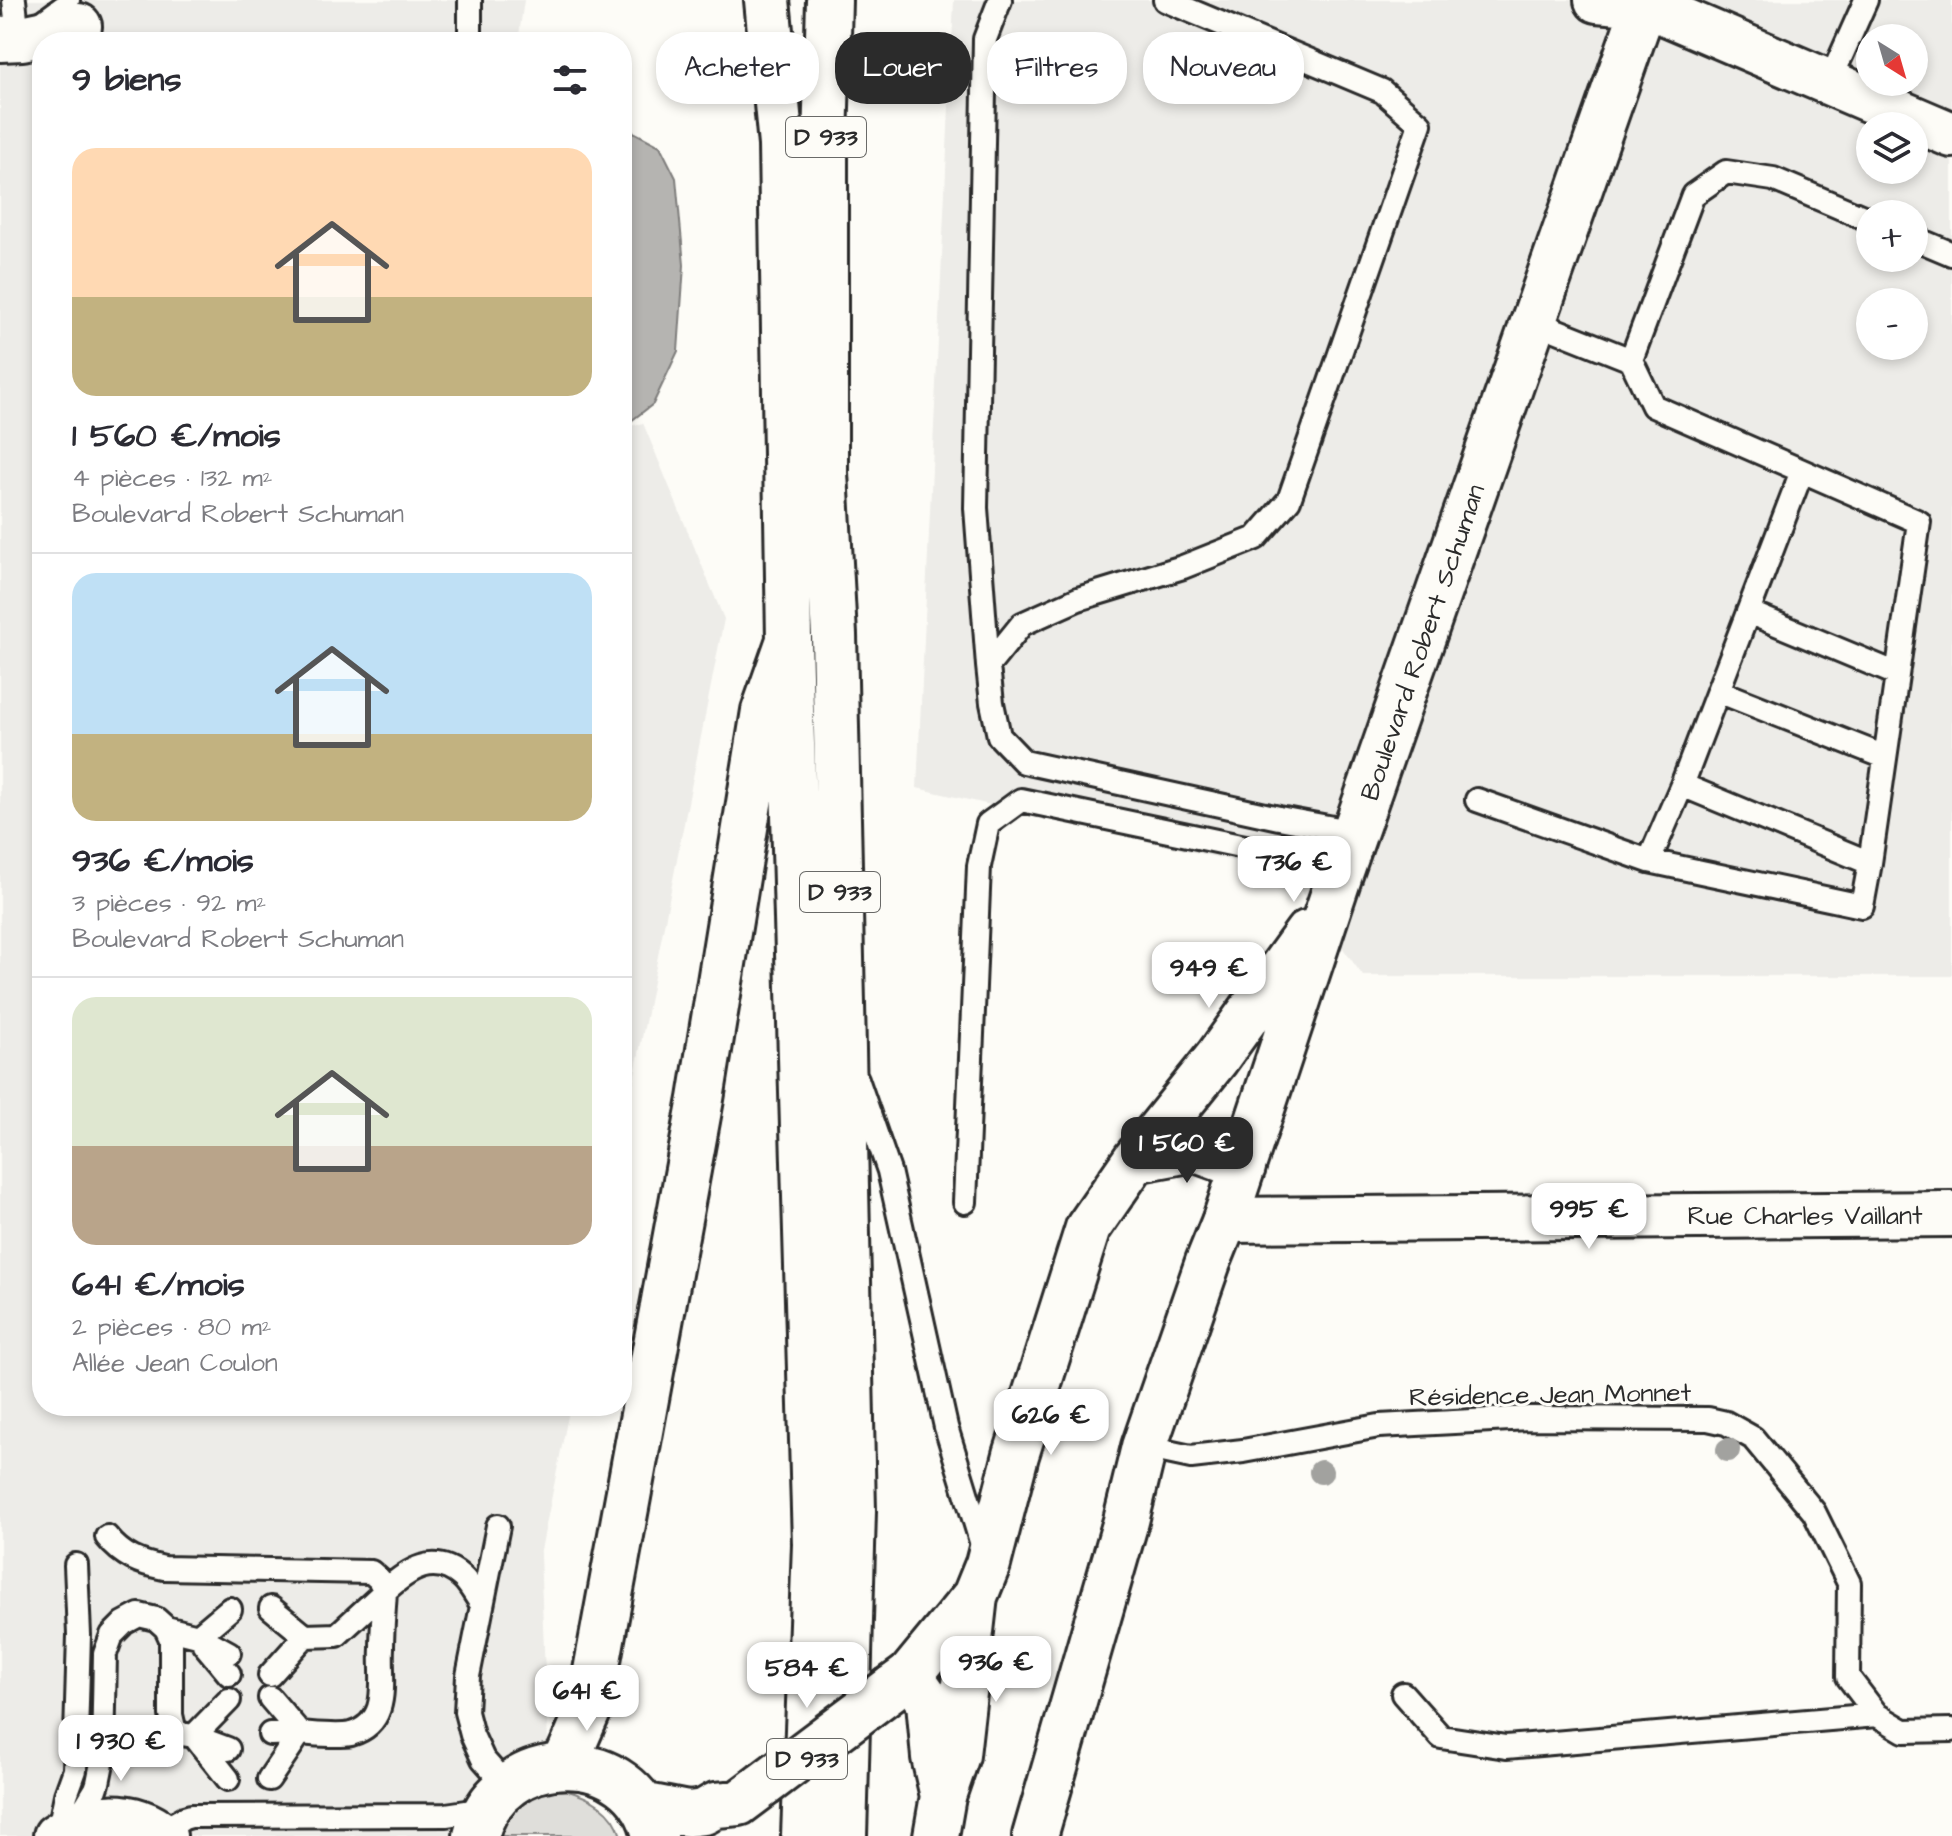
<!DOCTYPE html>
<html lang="fr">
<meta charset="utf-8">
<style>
body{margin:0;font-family:"Architects Daughter",sans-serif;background:#f2f2f3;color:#2b2b33;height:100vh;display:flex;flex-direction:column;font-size:30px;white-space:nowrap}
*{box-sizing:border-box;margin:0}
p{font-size:26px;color:#7c7c81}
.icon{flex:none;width:44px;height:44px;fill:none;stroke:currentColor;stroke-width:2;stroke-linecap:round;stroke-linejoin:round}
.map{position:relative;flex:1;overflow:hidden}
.side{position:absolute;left:32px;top:32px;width:600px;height:1384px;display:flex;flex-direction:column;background:#fff;border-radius:32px;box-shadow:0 4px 12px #0003}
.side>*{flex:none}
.guide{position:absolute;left:656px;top:32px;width:760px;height:72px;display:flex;gap:16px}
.needle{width:52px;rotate:143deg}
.fabs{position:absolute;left:1856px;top:24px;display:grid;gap:16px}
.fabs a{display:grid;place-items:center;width:72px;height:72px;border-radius:50%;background:#fff;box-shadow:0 4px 12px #0003;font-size:40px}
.price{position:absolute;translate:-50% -68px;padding:0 18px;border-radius:16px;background:#fff;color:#222;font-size:26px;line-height:52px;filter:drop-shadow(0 2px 4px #0008)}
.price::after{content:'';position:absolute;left:50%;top:48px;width:24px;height:18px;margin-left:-12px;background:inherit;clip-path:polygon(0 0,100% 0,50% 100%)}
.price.on{background:#2b2b2b;color:#fff}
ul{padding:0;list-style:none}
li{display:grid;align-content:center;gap:16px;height:424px;padding:0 40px}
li+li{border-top:2px solid #e1e1e2}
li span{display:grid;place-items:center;height:248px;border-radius:24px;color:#555}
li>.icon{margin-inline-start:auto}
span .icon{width:144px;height:144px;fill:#fffc;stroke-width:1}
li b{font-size:34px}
h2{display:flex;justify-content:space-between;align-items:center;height:96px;padding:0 40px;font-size:34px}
.tag{padding:0 28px;border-radius:32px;background:#fff;box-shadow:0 4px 12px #0003;font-size:28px;line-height:72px}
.tag.on{background:#2b2b2b;color:#fff}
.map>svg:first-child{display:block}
.built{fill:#edece8;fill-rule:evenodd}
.green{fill:#dfdeda;stroke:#858482;stroke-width:2}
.water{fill:#b5b4b1;stroke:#7e7d7b;stroke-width:2}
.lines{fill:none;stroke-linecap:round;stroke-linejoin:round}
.service-casing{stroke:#2b2b2b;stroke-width:28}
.minor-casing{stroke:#2b2b2b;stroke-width:50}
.tertiary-casing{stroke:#2b2b2b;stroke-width:50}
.primary-casing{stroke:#2b2b2b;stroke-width:50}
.trunk-casing{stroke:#2b2b2b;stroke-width:50}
.service{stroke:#fdfcf7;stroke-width:22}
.minor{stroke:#fdfcf7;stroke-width:44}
.tertiary{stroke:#fdfcf7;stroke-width:44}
.primary{stroke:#fdfcf7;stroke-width:44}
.trunk{stroke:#fdfcf7;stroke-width:44}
.tertiary-bridge-casing{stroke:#2b2b2b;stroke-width:50;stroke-linecap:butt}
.tertiary-bridge{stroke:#fdfcf7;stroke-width:44}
.tree{fill:#a2a29f}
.labels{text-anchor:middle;stroke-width:6;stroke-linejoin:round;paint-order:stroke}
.shield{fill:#fdfcf7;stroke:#6a6a68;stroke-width:2}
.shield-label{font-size:24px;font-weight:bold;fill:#2b2b2b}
.street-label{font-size:26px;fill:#2b2b2b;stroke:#fdfcf7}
</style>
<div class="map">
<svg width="1952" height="1836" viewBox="0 0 1952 1836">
<rect width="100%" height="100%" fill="#fdfcf7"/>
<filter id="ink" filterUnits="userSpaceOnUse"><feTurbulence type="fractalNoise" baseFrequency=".0125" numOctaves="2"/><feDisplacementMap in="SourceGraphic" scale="16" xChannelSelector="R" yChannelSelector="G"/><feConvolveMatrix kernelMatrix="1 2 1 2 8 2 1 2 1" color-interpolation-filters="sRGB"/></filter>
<g filter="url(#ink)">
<!-- built -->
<path class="built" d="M0 0H524L518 42H42V1406H570L540 1555 552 1836H0Z
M954 0H1952V976H1363L1289 874 917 788ZM1870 38H1914V82H1870ZM1870 126H1914V170H1870ZM1870 214H1914V258H1870ZM1870 302H1914V346H1870Z
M643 423 724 619 622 1140V428Z"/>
<!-- green -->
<path class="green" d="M565 1790C590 1797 614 1809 621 1836H494L521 1800 543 1791Z"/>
<!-- water -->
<path class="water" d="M622 126 660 146 676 178 684 265 678 351 653 404 622 428Z"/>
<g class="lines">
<!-- service casing -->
<g class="service-casing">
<path id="service" d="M14 0 18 38
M1165 0 1382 91 1420 124 1289 500 1256 538 1183 567 1078 599 1022 624 988 666 992 703 999 736 1024 762 1279 818 1355 832
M39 25 66 5 68 0
M470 42V0
M1829 83 1866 0
M1914 238 1952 254
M1533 321 1631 360
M1748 612 1897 674
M988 666 976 508 985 39 1000 0
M1718 691 1885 757
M1682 785 1802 471
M1477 800 1649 861 1682 785 1870 863 1919 522 1653 406 1631 360 1693 195 1726 172 1773 179 1870 220
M1649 861 1862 906 1870 863
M857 1079 889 1171 946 1427 984 1551
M965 1202 979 866 988 824 1021 800 1264 851 1340 874
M1144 1447 1191 1457 1243 1451 1379 1426 1529 1418 1708 1419 1726 1423 1753 1438 1814 1512 1849 1583 1848 1677 1877 1715 1904 1731 1952 1730
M498 1526 468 1676 466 1712 472 1735 483 1759 507 1786
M107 1537C123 1557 140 1563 164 1568L371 1572 379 1579 385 1591 337 1635 305 1636 271 1608
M166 1628 198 1636 229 1653
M198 1636 230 1609
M204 1644 229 1674
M270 1675 305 1636
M1403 1694 1441 1737 1506 1747 1877 1715
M270 1698 300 1733
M270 1734 300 1733
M194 1736 229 1700
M196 1737 228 1749
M269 1779 300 1733C314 1734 338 1737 351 1734 392 1722 380 1680 382 1648 382 1629 384 1610 385 1591 408 1570 434 1552 462 1577 470 1584 475 1595 481 1603
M76 1822 96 1789 98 1783 103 1758 105 1654 112 1635 124 1623 139 1615 156 1619 166 1628 171 1639V1715L174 1728 181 1734 194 1736 228 1779
M160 1832 184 1818 191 1816 446 1815 487 1809
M58 1834 66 1795 75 1770 79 1635 76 1565"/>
</g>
<!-- minor casing -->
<g class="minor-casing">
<path id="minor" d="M0 39 22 38 79 26
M1225 1220 1952 1214"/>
</g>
<!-- tertiary casing -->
<g class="tertiary-casing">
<path id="tertiary" d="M1597 0 1645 4 1952 135
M1135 1160 1194 1149 1243 1167
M892 1688 910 1675 975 1596 988 1564 1016 1455 1088 1228 1135 1160 1217 1058 1307 933
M943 1796 957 1755 975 1596
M642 1805 688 1814 704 1812 716 1805 739 1803 763 1785
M56 1836C89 1813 132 1810 164 1836
M476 1836C498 1744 635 1742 655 1836
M1035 1836 1126 1521 1144 1447 1208 1262 1225 1220 1340 874 1646 0"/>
</g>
<!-- primary casing -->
<g class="primary-casing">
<path id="primary" d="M565 1764 588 1711 592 1693 701 1099 764 711 789 640 781 145 767 0"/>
</g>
<!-- trunk casing -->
<g class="trunk-casing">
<path id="trunk" d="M829 0 825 143V473L834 635 853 1511 844 1836
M789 640 815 1544 804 1836
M910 1675 929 1702 934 1757 943 1796 936 1836"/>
</g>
<!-- service -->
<use href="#service" class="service"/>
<!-- minor -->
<use href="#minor" class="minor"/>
<!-- tertiary -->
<use href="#tertiary" class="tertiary"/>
<!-- primary -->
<use href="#primary" class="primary"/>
<!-- trunk -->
<use href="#trunk" class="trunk"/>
<!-- tertiary-bridge casing -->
<g class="tertiary-bridge-casing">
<path id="tertiary-bridge" d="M763 1785 892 1688"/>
</g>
<!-- tertiary-bridge -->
<use href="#tertiary-bridge" class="tertiary-bridge"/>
</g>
<!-- trees -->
<g class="tree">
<circle cx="1728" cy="1450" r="12"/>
<circle cx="1321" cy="1472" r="12"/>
</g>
</g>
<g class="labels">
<!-- shield labels -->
<g class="shield">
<rect x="786" y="117" width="80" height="40" rx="6"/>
<rect x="800" y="872" width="80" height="40" rx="6"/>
<rect x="767" y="1739" width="80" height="40" rx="6"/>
</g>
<g class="shield-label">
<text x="826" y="145">D 933</text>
<text x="840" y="900">D 933</text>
<text x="807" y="1767">D 933</text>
</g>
<!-- street labels -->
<g class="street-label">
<text transform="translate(1422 642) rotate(-71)" y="9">Boulevard Robert Schuman</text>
<text x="1805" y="1224">Rue Charles Vaillant</text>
<text transform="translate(1550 1394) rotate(-1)" y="9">Résidence Jean Monnet</text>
</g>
</g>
</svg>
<div class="fabs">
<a><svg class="needle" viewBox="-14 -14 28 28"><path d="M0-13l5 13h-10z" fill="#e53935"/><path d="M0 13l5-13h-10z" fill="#7c7c81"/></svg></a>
<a><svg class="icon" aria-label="layers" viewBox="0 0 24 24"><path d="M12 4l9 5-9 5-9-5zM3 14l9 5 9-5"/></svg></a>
<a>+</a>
<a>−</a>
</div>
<b class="price" style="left:1294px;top:904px">736 €</b>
<b class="price" style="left:1209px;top:1010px">949 €</b>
<b class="price on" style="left:1187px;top:1185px">1 560 €</b>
<b class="price" style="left:1589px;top:1251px">995 €</b>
<b class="price" style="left:1051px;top:1457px">626 €</b>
<b class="price" style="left:996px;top:1704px">936 €</b>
<b class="price" style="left:807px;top:1710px">584 €</b>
<b class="price" style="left:587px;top:1733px">641 €</b>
<b class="price" style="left:121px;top:1783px">1 930 €</b>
<div class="guide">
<a class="tag">Acheter</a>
<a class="tag on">Louer</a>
<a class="tag">Filtres</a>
<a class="tag">Nouveau</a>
</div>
<section class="side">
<h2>9 biens<svg class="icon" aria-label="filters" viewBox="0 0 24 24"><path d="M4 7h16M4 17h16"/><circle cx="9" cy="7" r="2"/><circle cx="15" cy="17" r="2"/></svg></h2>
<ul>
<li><span style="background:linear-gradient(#ffd9b3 60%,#c2b280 0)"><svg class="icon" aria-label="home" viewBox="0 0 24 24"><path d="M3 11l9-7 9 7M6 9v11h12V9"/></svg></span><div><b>1 560 €/mois</b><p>4 pièces · 132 m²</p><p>Boulevard Robert Schuman</p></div></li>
<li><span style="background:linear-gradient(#bfe0f5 65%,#c2b280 0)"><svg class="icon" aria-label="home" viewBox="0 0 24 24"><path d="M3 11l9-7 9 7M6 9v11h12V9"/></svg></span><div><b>936 €/mois</b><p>3 pièces · 92 m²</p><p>Boulevard Robert Schuman</p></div></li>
<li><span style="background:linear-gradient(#dfe7d0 60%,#b9a48a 0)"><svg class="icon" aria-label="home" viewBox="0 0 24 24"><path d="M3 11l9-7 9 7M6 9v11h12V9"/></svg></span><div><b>641 €/mois</b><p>2 pièces · 80 m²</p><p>Allée Jean Coulon</p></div></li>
</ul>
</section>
</div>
